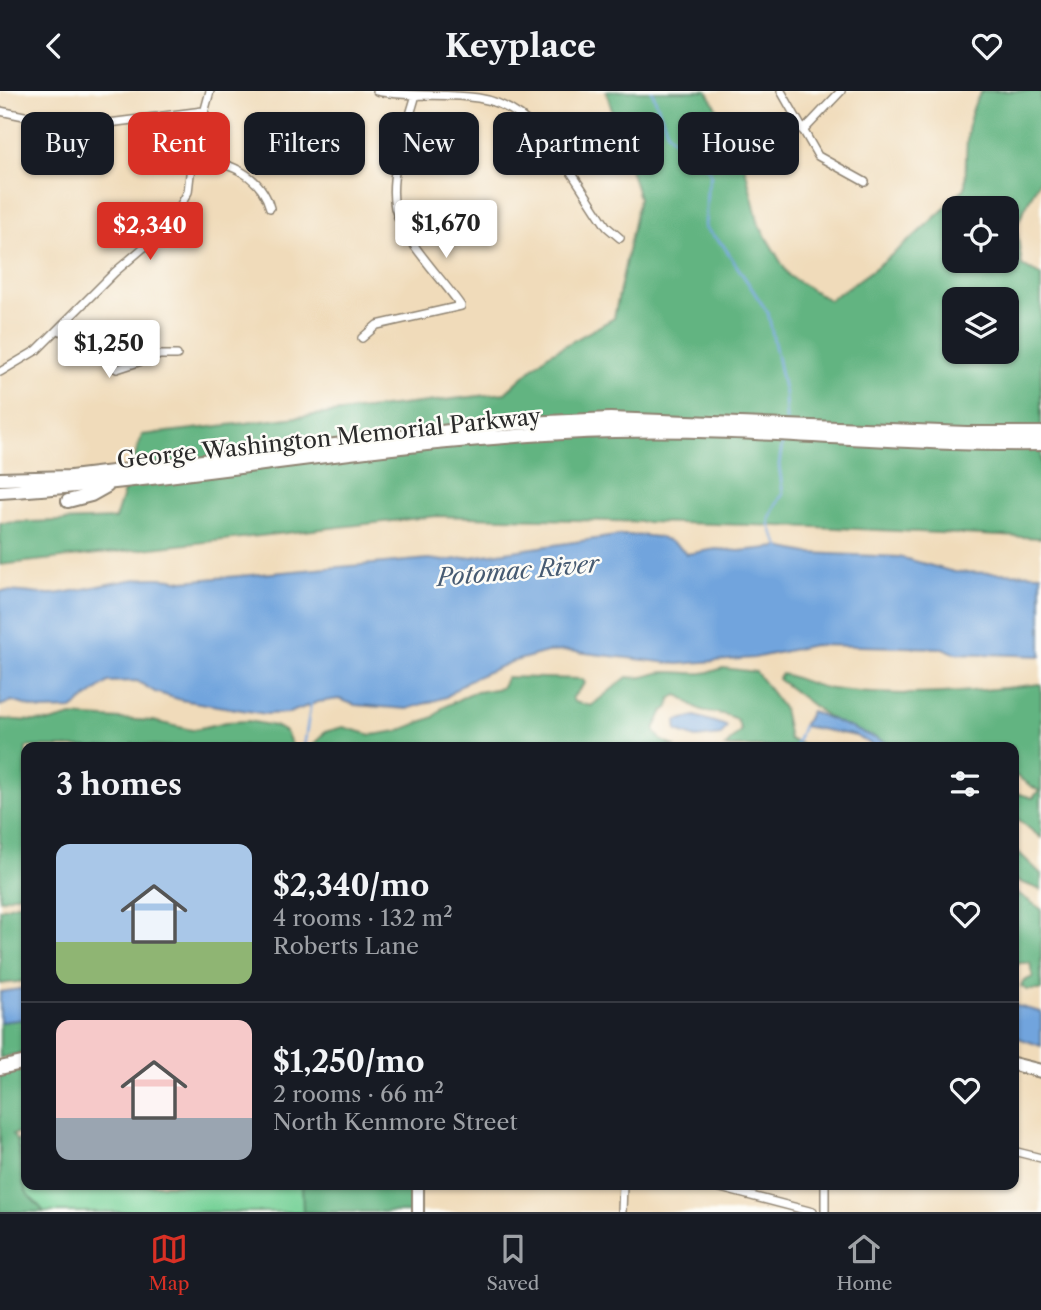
<!DOCTYPE html>
<meta charset="utf-8">
<style>
body{margin:0;font-family:"Libre Caslon Text",serif;background:#242831;color:#f1f3f6;height:100vh;display:flex;flex-direction:column;font-size:26px;white-space:nowrap}
*{box-sizing:border-box;margin:0}
p{font-size:23px;color:#9ea1a6}
.icon{flex:none;width:38px;height:38px;fill:none;stroke:currentColor;stroke-width:2;stroke-linecap:round;stroke-linejoin:round}
.map{position:relative;flex:1;overflow:hidden}
.side{position:absolute;left:21px;top:651px;width:998px;height:448px;display:flex;flex-direction:column;background:#171b24;border-radius:14px;box-shadow:0 2px 5px #0004}
.side>*{flex:none}
.top-card{position:absolute;left:21px;top:21px;width:999px;height:63px;display:flex;gap:14px}
.tools{position:absolute;left:942px;top:105px;display:grid;gap:14px}
.tools a{display:grid;place-items:center;width:77px;height:77px;border-radius:14px;background:#171b24;box-shadow:0 2px 5px #0004;font-size:35px}
.price{position:absolute;translate:-50% -60px;padding:0 16px;border-radius:7px;background:#fff;color:#222;font-size:23px;line-height:46px;filter:drop-shadow(0 2px 4px #0008)}
.price::after{content:'';position:absolute;left:50%;top:42px;width:21px;height:16px;margin-left:-10px;background:inherit;clip-path:polygon(0 0,100% 0,50% 100%)}
.price.active{background:#d93025;color:#fff}
ul{padding:0;list-style:none}
li{display:flex;align-items:center;gap:21px;height:175px;padding:0 35px}
li+li{border-top:2px solid #363941}
li span{display:grid;place-items:center;flex:none;width:196px;height:140px;border-radius:14px;color:#555}
li>.icon{margin-inline-start:auto}
span .icon{width:84px;height:84px;fill:#fffc;stroke-width:1}
li b{font-size:30px}
h2{display:flex;justify-content:space-between;align-items:center;height:84px;padding:0 35px;font-size:30px}
.chip{padding:0 24px;border-radius:14px;background:#171b24;box-shadow:0 2px 5px #0004;font-size:24px;line-height:63px}
.chip.active{background:#d93025;color:#fff}
header{display:flex;justify-content:space-between;align-items:center;height:91px;padding:0 35px;background:#171b24;font-size:32px;font-weight:800}
.tabs{display:flex;justify-content:space-around;align-items:center;height:98px;border-top:2px solid #363941;background:#171b24;font-size:19px;color:#9ea1a6}
.tabs a{display:grid;justify-items:center;gap:4px}
.tabs .active{color:#d93025}
.map>svg:first-child{display:block}
.green{fill:#78d299;stroke:#527e62;stroke-width:2}
.forest{fill:#62b481;stroke:#467056;stroke-width:2;fill-rule:evenodd}
.water{fill:#71a4dd;stroke:#4e6884;stroke-width:2}
.lines{fill:none;stroke-linecap:round;stroke-linejoin:round}
.stream{stroke:#71a4dd;stroke-width:2.5}
.minor-casing{stroke:#8e8372;stroke-width:10}
.primary-casing{stroke:#8e8372;stroke-width:14}
.trunk-casing{stroke:#8e8372;stroke-width:16}
.motorway-casing{stroke:#8e8372;stroke-width:16}
.minor{stroke:#fff;stroke-width:7}
.primary{stroke:#fff;stroke-width:10}
.trunk{stroke:#fff;stroke-width:12}
.motorway{stroke:#fff;stroke-width:12}
.labels{text-anchor:middle;stroke-width:5;stroke-linejoin:round;paint-order:stroke}
.street-label{font-size:23px;fill:#2b2b2b;stroke:#fdfcf7}
.water-label{font-size:24px;font-style:italic;fill:#475b72;stroke:#fdfcf7}
</style>
<header><svg class="icon" aria-label="back" viewBox="0 0 24 24"><path d="M15 5l-7 7 7 7"/></svg>Keyplace<svg class="icon" aria-label="heart" viewBox="0 0 24 24"><path d="M12 20l-8-8c-3-5 5-10 8-4 3-6 11-1 8 4z"/></svg></header>
<div class="map">
<svg width="1041" height="1121" viewBox="0 0 1041 1121">
<rect width="100%" height="100%" fill="#fdfcf7"/>
<filter id="ink" filterUnits="userSpaceOnUse"><feTurbulence type="fractalNoise" baseFrequency=".0143" numOctaves="2"/><feDisplacementMap in="SourceGraphic" scale="14" xChannelSelector="R" yChannelSelector="G"/><feConvolveMatrix kernelMatrix="1 2 1 2 8 2 1 2 1" color-interpolation-filters="sRGB"/></filter>
<filter id="wash" filterUnits="userSpaceOnUse"><feTurbulence type="fractalNoise" baseFrequency=".00686" numOctaves="4" result="noise"/><feDisplacementMap in="SourceGraphic" scale="28" xChannelSelector="R" yChannelSelector="G"/><feGaussianBlur stdDeviation="1.57" result="paint"/><feColorMatrix in="noise" values="0 0 0 0 0 0 0 0 0 0 0 0 0 0 0 0 0 1.4 0 .05"/><feComposite in="paint" operator="in"/></filter>
<g filter="url(#wash)">
<rect width="100%" height="100%" fill="#f0dbba"/>
<!-- green -->
<path class="green" d="M26 1048V1094H399L397 1121H0V1053Z"/>
<!-- forest -->
<path class="forest" d="M606 0H707L740 56 759 134 789 185 829 209C880 177 923 140 965 97 967 67 963 25 982 0H1041V86L1016 135 1022 175 1041 184V447L815 436 437 425 0 474V432L115 428 142 344 505 302 546 265 614 227 639 107ZM954 117H1006V170H954ZM954 208H1006V261H954Z
M723 577 756 581 783 617 789 648 807 656H725L741 639 737 629C726 621 714 623 702 619 693 617 687 607 677 604L670 608 669 616 662 622 654 638 661 649 676 656H312L325 641 343 636 372 644 398 640 434 626 442 617 471 602 501 597 507 586 582 588 585 592 572 607 574 611 591 615 627 586C648 589 650 581 666 581 691 581 697 586 723 577Z
M786 584C801 588 816 596 832 598 901 608 972 601 1041 593V747L1013 724V701L1033 707 1039 700 1013 683V656H896L835 631 778 588 781 583Z
M72 625 153 630 192 639 226 631 248 630 275 635 286 641 293 656H166L132 653V656H26V801L0 809V628L50 631Z
M1013 756 1041 783V799L1013 788Z
M1013 799 1041 818V899H1027L1021 895 1024 890 1033 886 1030 872H1019L1013 878Z
M26 810V890L0 893V818Z
M26 928V961L0 967V931Z
M26 978V1041L13 1043C22 1059 20 1076 24 1094 26 1106 37 1111 44 1121H0V984Z
M302 1094H410L411 1121H303Z"/>
<!-- water -->
<path class="water" d="M622 444C649 444 670 444 687 463L716 458 739 460 779 456 808 462 900 466 954 481 1041 483V565L954 562 944 557 814 554 754 567 678 573 568 560 547 561 511 571 467 590 446 606 407 618 355 614 339 608 318 611 289 622 266 623 181 609 155 601 137 590 108 591 72 618 41 619 12 610 0 615V500C18 499 36 504 54 503 97 498 139 480 183 490L429 468 444 470Z
M811 620 892 654 895 656H876L856 645 803 635Z
M695 625 727 635 721 644 696 647 677 640 676 630Z
M26 897V928L0 931V901Z
M1013 914 1041 921V955L1013 945Z"/>
<g class="lines">
<!-- stream -->
<path class="stream" d="M652 0 668 42 686 63 709 78 711 85 707 99 705 137 723 154 768 222 785 303 786 330
M781 458C767 430 764 432 783 403L779 374 783 347
M304 656 311 611
M795 656 803 635"/>
</g>
</g>
<g filter="url(#ink)">
<g class="lines">
<!-- minor casing -->
<g class="minor-casing">
<path id="minor" d="M377 0C412 7 444 2 478 7 540 16 574 89 607 136L620 147
M781 0 818 65 865 91
M0 20 77 36 203 20
M803 40 841 0
M192 66C226 71 260 81 270 117
M58 238 117 278 160 264H177
M362 247 377 234 461 215C442 187 403 149 395 117 388 83 406 39 415 7
M0 281 37 259 115 181 169 135 188 101 192 66 210 0
M1013 1060 1041 1067
M709 1094 813 1121
M622 1121 623 1094
M825 1121V1094"/>
</g>
<!-- primary casing -->
<g class="primary-casing">
<path id="primary" d="M418 1121V1094"/>
</g>
<!-- trunk casing -->
<g class="trunk-casing">
<path id="trunk" d="M1013 973 1041 980
M0 977 26 971"/>
</g>
<!-- motorway casing -->
<g class="motorway-casing">
<path id="motorway" d="M0 388 71 386 507 333 610 328 967 342H1041
M0 401C205 388 408 345 614 340 756 336 899 355 1041 353
M68 410 91 404 107 395"/>
</g>
<!-- minor -->
<use href="#minor" class="minor"/>
<!-- primary -->
<use href="#primary" class="primary"/>
<!-- trunk -->
<use href="#trunk" class="trunk"/>
<!-- motorway -->
<use href="#motorway" class="motorway"/>
</g>
</g>
<g class="labels">
<!-- street labels -->
<g class="street-label">
<text transform="translate(329 347) rotate(-6)" y="8">George Washington Memorial Parkway</text>
</g>
<!-- water labels -->
<g class="water-label">
<text transform="translate(518 480) rotate(-5)" y="8">Potomac River</text>
</g>
</g>
</svg>
<div class="tools">
<a><svg class="icon" aria-label="locate" viewBox="0 0 24 24"><circle cx="12" cy="12" r="6"/><path d="M12 2v4M12 18v4M2 12h4M18 12h4"/></svg></a>
<a><svg class="icon" aria-label="layers" viewBox="0 0 24 24"><path d="M12 4l9 5-9 5-9-5zM3 14l9 5 9-5"/></svg></a>
</div>
<b class="price" style="left:446px;top:169px">$1,670</b>
<b class="price active" style="left:150px;top:171px">$2,340</b>
<b class="price" style="left:109px;top:289px">$1,250</b>
<div class="top-card">
<a class="chip">Buy</a>
<a class="chip active">Rent</a>
<a class="chip">Filters</a>
<a class="chip">New</a>
<a class="chip">Apartment</a>
<a class="chip">House</a>
</div>
<section class="side">
<h2>3 homes<svg class="icon" aria-label="filters" viewBox="0 0 24 24"><path d="M4 7h16M4 17h16"/><circle cx="9" cy="7" r="2"/><circle cx="15" cy="17" r="2"/></svg></h2>
<ul>
<li><span style="background:linear-gradient(#a9c7e8 70%,#8fb573 0)"><svg class="icon" aria-label="home" viewBox="0 0 24 24"><path d="M3 11l9-7 9 7M6 9v11h12V9"/></svg></span><div><b>$2,340/mo</b><p>4 rooms · 132 m²</p><p>Roberts Lane</p></div><svg class="icon" aria-label="heart" viewBox="0 0 24 24"><path d="M12 20l-8-8c-3-5 5-10 8-4 3-6 11-1 8 4z"/></svg></li>
<li><span style="background:linear-gradient(#f6c9c9 70%,#9aa5b1 0)"><svg class="icon" aria-label="home" viewBox="0 0 24 24"><path d="M3 11l9-7 9 7M6 9v11h12V9"/></svg></span><div><b>$1,250/mo</b><p>2 rooms · 66 m²</p><p>North Kenmore Street</p></div><svg class="icon" aria-label="heart" viewBox="0 0 24 24"><path d="M12 20l-8-8c-3-5 5-10 8-4 3-6 11-1 8 4z"/></svg></li>
</ul>
</section>
</div>
<nav class="tabs">
<a class="active"><svg class="icon" aria-label="map" viewBox="0 0 24 24"><path d="M3 6l6-2 6 2 6-2v14l-6 2-6-2-6 2zM9 4v14M15 6v14"/></svg>Map</a>
<a><svg class="icon" aria-label="saved" viewBox="0 0 24 24"><path d="M7 4h10v16l-5-4-5 4z"/></svg>Saved</a>
<a><svg class="icon" aria-label="home" viewBox="0 0 24 24"><path d="M3 11l9-7 9 7M6 9v11h12V9"/></svg>Home</a>
</nav>
